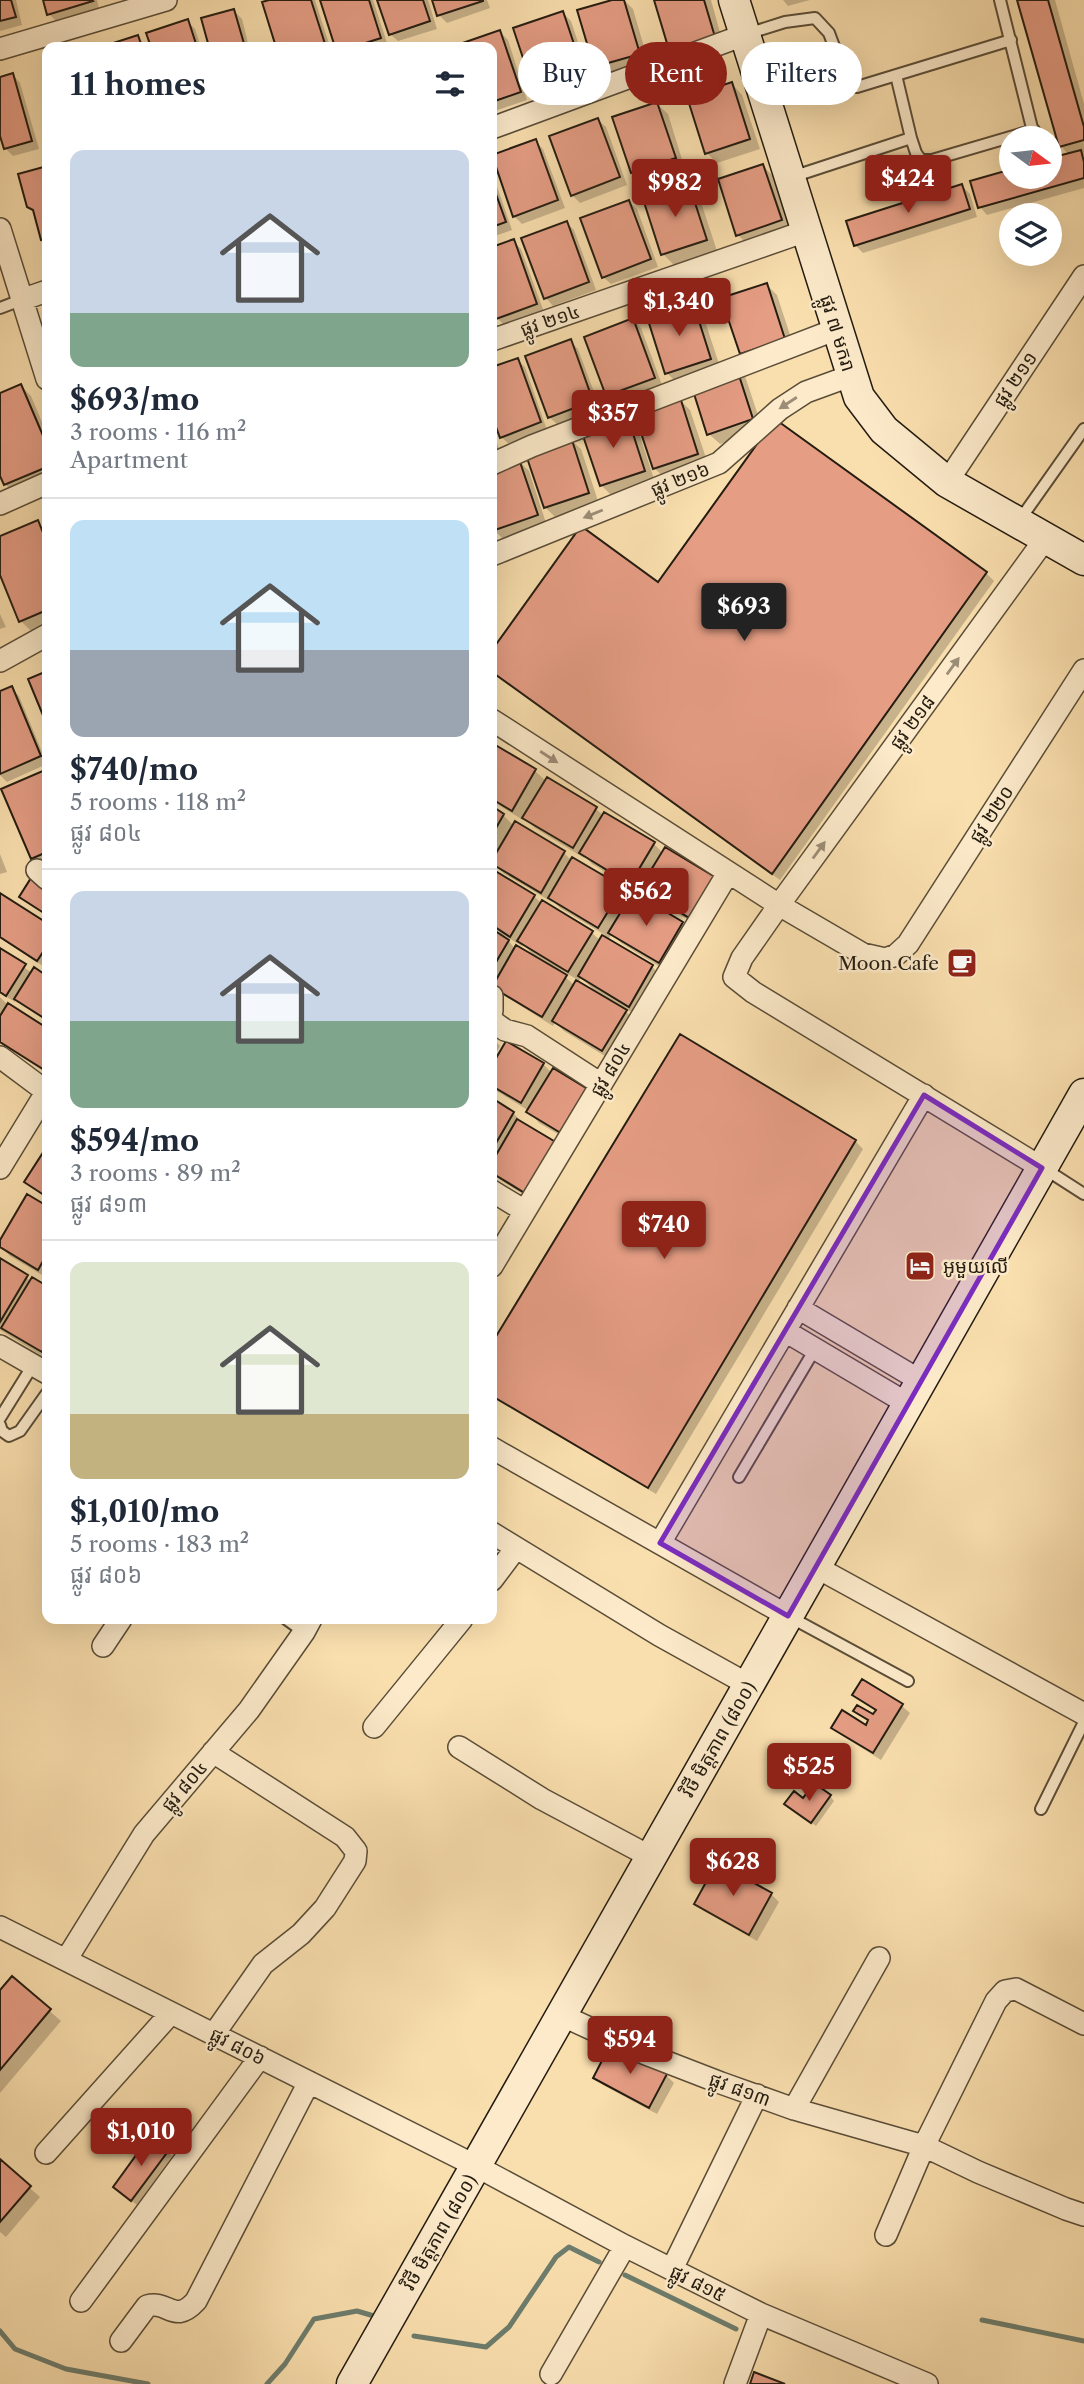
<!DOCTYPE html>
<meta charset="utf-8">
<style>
body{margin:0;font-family:"Libre Caslon Text","Noto Sans Khmer",serif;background:#f6f6f7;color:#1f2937;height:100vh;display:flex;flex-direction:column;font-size:26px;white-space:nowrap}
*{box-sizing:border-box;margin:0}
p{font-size:23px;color:#747a83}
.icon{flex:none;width:38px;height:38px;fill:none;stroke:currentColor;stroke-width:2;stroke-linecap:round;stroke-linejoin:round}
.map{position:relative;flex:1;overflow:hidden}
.side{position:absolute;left:42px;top:42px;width:455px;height:1582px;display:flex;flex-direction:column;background:#fff;border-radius:14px;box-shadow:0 7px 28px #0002}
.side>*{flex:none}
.banner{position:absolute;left:518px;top:42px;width:460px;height:63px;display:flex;gap:14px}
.needle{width:46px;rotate:105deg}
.fabs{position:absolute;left:999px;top:126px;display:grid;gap:14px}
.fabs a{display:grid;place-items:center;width:63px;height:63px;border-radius:50%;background:#fff;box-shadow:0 7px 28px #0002;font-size:35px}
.price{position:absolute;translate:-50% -60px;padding:0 16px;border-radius:7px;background:#8f2418;color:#fff;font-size:23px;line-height:46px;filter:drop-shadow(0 2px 4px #0008)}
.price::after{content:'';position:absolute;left:50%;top:42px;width:21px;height:16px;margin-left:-10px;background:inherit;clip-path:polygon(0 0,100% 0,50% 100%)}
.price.selected{background:#222;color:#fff}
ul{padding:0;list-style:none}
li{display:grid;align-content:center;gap:14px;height:371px;padding:0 28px}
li+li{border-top:2px solid #e0e1e3}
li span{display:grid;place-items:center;height:217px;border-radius:14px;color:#555}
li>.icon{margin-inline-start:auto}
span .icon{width:126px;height:126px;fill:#fffc;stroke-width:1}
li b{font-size:30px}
h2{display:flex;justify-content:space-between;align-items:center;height:84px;padding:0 28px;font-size:30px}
.pill{padding:0 24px;border-radius:32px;background:#fff;box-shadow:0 7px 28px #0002;font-size:24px;line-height:63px}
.pill.selected{background:#8f2418;color:#fff}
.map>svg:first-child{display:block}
.shadow{fill:#0003;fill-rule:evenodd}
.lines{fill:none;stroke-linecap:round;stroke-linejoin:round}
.stream{stroke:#6d7d6d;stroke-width:5}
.building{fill:#e59d84;stroke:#241c11;stroke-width:2}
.lane-casing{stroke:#5a4d38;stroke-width:14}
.street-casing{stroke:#5a4d38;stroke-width:24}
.secondary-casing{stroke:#241c11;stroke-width:33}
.lane{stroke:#fceaca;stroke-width:10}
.street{stroke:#fceaca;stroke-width:21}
.secondary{stroke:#fceaca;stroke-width:30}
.oneway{fill:#9b8d77}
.marked{fill:#7b2cbf;fill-opacity:0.2;stroke:#7b2cbf;stroke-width:5;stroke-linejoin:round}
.labels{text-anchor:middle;stroke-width:5;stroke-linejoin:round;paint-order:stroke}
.street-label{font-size:19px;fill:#241c11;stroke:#fceaca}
.poi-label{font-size:19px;fill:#241c11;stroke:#fceaca;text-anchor:end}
</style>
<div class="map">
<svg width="1084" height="2384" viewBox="0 0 1084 2384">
<rect width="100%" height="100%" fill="#fadfae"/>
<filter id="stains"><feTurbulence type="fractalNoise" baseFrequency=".00286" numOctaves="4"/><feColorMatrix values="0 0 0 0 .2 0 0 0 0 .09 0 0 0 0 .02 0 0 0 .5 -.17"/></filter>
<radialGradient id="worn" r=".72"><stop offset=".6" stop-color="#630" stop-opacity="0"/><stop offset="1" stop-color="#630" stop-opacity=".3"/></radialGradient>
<!-- shadow -->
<path class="shadow" d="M0 0H16L22 25 0 31Z
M44 0H97L99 9 57 22 49 14Z
M275 0H315L330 47H278L264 3Z
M322 0H373L388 46 337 47Z
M379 0H428L437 29 398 41 390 34Z
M434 0H487L490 8 447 23 439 15Z
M618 0H624L633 9 649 64 606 77 595 67Z
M656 0H711L724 47 681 60 670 49Z
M783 0H810L788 6Z
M1019 0H1055L1084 104V188L987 215 980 207 1012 177H1050V160L1069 155 1061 146Z
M234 11 242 19 249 47H211L204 19Z
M563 13 571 21 590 79 543 95 535 87Z
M187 21 195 29 201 47H153L148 34Z
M500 32 508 40 527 100 492 112V47H456Z
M138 37 146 47H107Z
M47 67V81L43 68Z
M13 75 20 83 39 149 13 156 5 148 0 129V79Z
M732 84 742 95 760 149 717 163 707 153Z
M657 104 668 114 685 169 643 183 632 172Z
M598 120 606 127 627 185 580 203 572 195Z
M535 141 543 149 565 208 522 224 514 216Z
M763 166 773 176 791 231 748 245 738 235Z
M47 167V244L43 239 35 213 28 206 20 175Z
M492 172 512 230 492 237Z
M688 186 699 196 717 251 674 265 663 254Z
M962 186 970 194 977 217 863 253 855 245Z
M629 202 637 209 658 267 611 284 603 277Z
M567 223 574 230 596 290 553 306 546 298Z
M513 241 521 249 544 312 505 326 497 318 492 303V249Z
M767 285 777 295 795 350 752 364 741 353Z
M692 304 703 315 721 370 745 376 763 430 720 444 709 434 691 379 677 383 667 373Z
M633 320 641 328 662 385 615 403 607 395Z
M570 341 578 349 600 408 557 424 549 417Z
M517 360 525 367 547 430 509 444 501 437 492 411V369Z
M21 386 31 396 47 434V481L16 495 5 484 0 472V395Z
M679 399 690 410 708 464 665 478 654 468Z
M626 417 637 427 655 482 612 496 601 485Z
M492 429 499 449 492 451Z
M570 439 581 449 599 504 556 518 545 507Z
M519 461 529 471 547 526 504 540 494 530 492 523V470Z
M37 522 47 532V624L31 631 21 621 0 570V538Z
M581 528 659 584 986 573 994 581 780 880 492 672V653Z
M0 614 6 627 0 629Z
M11 688 19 696 47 764 7 782 0 775V693Z
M492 745 535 771 546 781 547 779 596 809 604 816 654 844 663 853 702 928 653 899 643 889 641 893 592 864 585 856 584 858 535 828 524 818 523 820 492 801Z
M45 772 47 774V863L41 866 33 858Z
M492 808 503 815 514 826 515 824 564 853 572 861 622 888 631 898 682 923 693 934 670 973 621 943 612 934 608 940 652 967 663 977 640 1016 621 1007 637 1022 613 1061 564 1031 555 1022 553 1026 492 988V871L534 896 542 904 591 932 601 941 605 935 560 908 553 901 552 902 503 873 492 862ZM504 935 522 946 523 944 535 957 515 949ZM561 970 578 980 575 986 560 972ZM581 977 596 992 578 983Z
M0 854 7 872 0 874Z
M0 896 47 925 46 968 0 938Z
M0 950 32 973 35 970 47 978V1021L17 999 15 1002 0 993Z
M0 997 9 1006 47 1030V1073L0 1043Z
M680 1037 855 1141 863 1149 656 1494 492 1397V1347Z
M492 1038 500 1046 492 1060Z
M507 1043 543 1064 552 1073 575 1144 539 1123 529 1111 492 1088V1069Z
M492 1100 513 1113 524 1124 539 1204 500 1180 492 1172Z
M45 1154 47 1155V1199L26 1182Z
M28 1197 47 1208V1278L10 1256 0 1246Z
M0 1260 31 1281 32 1279 47 1288V1359L0 1330Z
M854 1695 902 1706 910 1713 881 1760 841 1735 834 1728 866 1727 869 1722 855 1711 874 1717 877 1712Z
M830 1796 834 1801 816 1826 791 1808 804 1800Z
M718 1864 771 1894 779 1902 757 1941 704 1911 696 1903Z
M12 1978 61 2021 0 2093V1992Z
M666 2075 674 2083 657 2114 603 2085 595 2077Z
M167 2151 172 2156 137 2205 120 2192Z
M0 2162 40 2197 6 2237 0 2232Z"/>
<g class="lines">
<!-- stream -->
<path class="stream" d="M625 2275 736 2329
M982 2320 1084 2341
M0 2331 15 2349 66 2369 148 2384
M414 2336 486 2347 509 2327 556 2257 569 2247 599 2262
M267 2384 285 2364 314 2319 357 2311 374 2316"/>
</g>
<!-- building -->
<path class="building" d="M0 0H11L16 17 0 21Z
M43 0H92L93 1 47 15Z
M269 0H311L326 47H276L262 2Z
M320 0H369L381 38 353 47H335Z
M377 0H423L430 21 389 35Z
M432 0H483V1L437 16Z
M612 0H624L640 54 594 67 577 10Z
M654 0H704L715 37 669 50Z
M1017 0H1048L1084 127V140L1059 147Z
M234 9 245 47H209L201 18Z
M563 11 583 71 533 88 513 28Z
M188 19 197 47H151L146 33Z
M500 30 521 92 492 102V47L454 46Z
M138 35 142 47H101Z
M13 73 32 141 4 149 0 136V77Z
M732 82 750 139 705 154 687 97Z
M657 102 676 158 631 173 612 117Z
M598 118 620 177 571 196 549 136Z
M536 139 558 200 513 217 492 155Z
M1081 150 1084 162V178L978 208 970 181 1012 169V177H1050V158Z
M763 164 782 220 736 236 718 179Z
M47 166V239L41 240 33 210 27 207 18 174Z
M492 183 506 222 492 227Z
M689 184 707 240 661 255 643 199Z
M962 184 970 209 854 246 846 221Z
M629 200 651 259 602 278 580 218Z
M567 221 589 282 544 299 521 238Z
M514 239 537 304 496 319 492 308V247Z
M767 283 785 339 740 354 721 298Z
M693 302 711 359 665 374 647 317Z
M633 318 655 378 606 396 584 337Z
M571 339 593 401 548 418 525 356Z
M518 358 541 422 500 438 492 416V367Z
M735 363 753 419 707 435 689 378Z
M21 384 47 445V467L4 485 0 476V393Z
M680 397 698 454 653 469 634 412Z
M627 415 645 471 600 486 581 430Z
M775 419 987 572 772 874 492 672V650L581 526 658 582Z
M571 437 589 493 544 508 525 452Z
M519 459 538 515 492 531V468Z
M38 520 47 543V610L19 622 0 575V536Z
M47 671V725L28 679Z
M12 686 41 756 0 774V691Z
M492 743 536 769 512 811 492 799Z
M45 770 47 774V852L31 859 1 789Z
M547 777 597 807 573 848 522 818Z
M492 806 504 814 492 835Z
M604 812 655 842 630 884 579 853Z
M515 821 565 851 541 893 492 864V860Z
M665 847 715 877 691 919 640 888Z
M572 857 623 887 598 928 548 898Z
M492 869 535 895 510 937 492 925Z
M31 878 47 889V915L19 897Z
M633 892 683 922 659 963 608 933Z
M0 893 47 923V946L37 961 0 937Z
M542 900 593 931 568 972 517 941Z
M492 929 509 940 492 969Z
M602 935 653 965 629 1007 578 976Z
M516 945 567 975 542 1017 492 987Z
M0 948 26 964 6 996 0 992Z
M34 967 47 976V1020L14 999Z
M576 980 627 1010 602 1051 552 1021Z
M8 1003 47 1028 46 1071 0 1042V1016Z
M680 1034 856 1140 648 1488 492 1396V1343Z
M506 1041 544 1063 521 1103 492 1086V1065Z
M553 1068 591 1091 564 1135 526 1112Z
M492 1098 514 1112 492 1150Z
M517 1119 559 1144 528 1195 492 1173V1162Z
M44 1151 47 1153V1197L24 1182Z
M27 1194 47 1206V1254L38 1270 0 1247V1240Z
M0 1258 28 1275 0 1322Z
M32 1277 47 1286V1344L42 1352 1 1328Z
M862 1679 903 1704 873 1753 831 1728 842 1710 866 1725 868 1720 853 1711 857 1705 873 1714 876 1710 852 1695Z
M814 1783 831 1795 811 1823 784 1804 794 1791 803 1798Z
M717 1862 772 1893 749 1935 694 1904Z
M12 1976 51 2009 0 2070V1990Z
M611 2043 667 2074 649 2108 593 2078Z
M150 2136 169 2150 131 2201 113 2187Z
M0 2159 31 2186 0 2222Z
M754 2372 785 2384H750Z"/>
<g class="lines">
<!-- lane casing -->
<g class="lane-casing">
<path id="lane" d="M1000 0 1033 132
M747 34 785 22 815 18 829 33 848 84 857 87 1011 40
M896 75 911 138
M792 177 911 138 916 153 921 160H932L1034 130
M0 308 21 300
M1019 521 1084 429
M1045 1169 1084 1194
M0 1418 33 1365
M0 1425 2 1431 9 1436 20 1431 47 1393
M739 1477 815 1349
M790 1617 908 1681
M286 1619 304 1632
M1041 1809 1084 1722"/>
</g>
<!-- street casing -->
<g class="street-casing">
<path id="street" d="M0 49 166 0
M492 128 744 35
M0 229 47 379
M21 300 47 291
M492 340 806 231
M492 464 532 446 837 329
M947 482 1084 276
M0 504 47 483
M492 555 719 463 780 409 806 392 850 376
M0 661 47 635
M492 720 779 905 863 954 885 959 896 955 908 944 1084 670
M37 870 47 879
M492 996V1011
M492 1021 505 1030 527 1036 601 1084
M0 1057 47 1092
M0 1168 47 1091
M1042 1168 753 992 734 977 742 958 779 905 1045 539
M492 1191 525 1211
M492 1266 728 873
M798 1308 921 1381
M785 1331 908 1404
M0 1346 47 1373
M492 1448 788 1616
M492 1533 659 1635 749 1685
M660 1543 924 1095
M816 1567 1084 1714
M492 1580 516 1548
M103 1646 121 1619
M374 1727 462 1619
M459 1747 542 1799 651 1857
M213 1752 345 1837 356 1851 355 1861 325 1908 301 1934 263 1964 214 2034
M0 1927 476 2166 625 2246 761 2314 927 2384
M66 1960 144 1834 249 1710 304 1632 311 1619
M561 2015 646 2054 721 2083 794 2109 924 2146 978 2172 1066 2209 1084 2215
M794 2109 879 1958
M46 2153 171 2013
M886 2235 924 2146 996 2001 1005 1991 1016 1989 1084 2024
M672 2269 757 2095
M81 2301 260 2057
M121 2341 147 2306C169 2300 174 2325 196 2301L309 2082
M551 2374 625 2246
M735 2384 761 2314"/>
</g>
<!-- secondary casing -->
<g class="secondary-casing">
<path id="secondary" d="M734 0 859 397 884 430 947 482 1084 560
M352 2384 1084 1094"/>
</g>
<!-- lane -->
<use href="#lane" class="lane"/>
<!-- street -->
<use href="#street" class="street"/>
<!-- secondary -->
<use href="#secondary" class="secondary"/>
</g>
<!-- one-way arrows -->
<defs><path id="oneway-solid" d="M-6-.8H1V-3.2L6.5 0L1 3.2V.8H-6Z" transform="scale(1.75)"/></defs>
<g class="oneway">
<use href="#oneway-solid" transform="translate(788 403) rotate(147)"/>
<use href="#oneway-solid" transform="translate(593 514) rotate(158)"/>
<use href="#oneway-solid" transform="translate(953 666) rotate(-54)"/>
<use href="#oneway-solid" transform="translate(549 757) rotate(33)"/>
<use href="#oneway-solid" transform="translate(819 850) rotate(-54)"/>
</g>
<!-- marked area -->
<path class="marked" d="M924 1095 1042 1168 788 1616 660 1543Z"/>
<!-- icons -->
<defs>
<g id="cafe-square" transform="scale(1.575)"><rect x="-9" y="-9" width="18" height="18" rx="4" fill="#8f2418" stroke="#fceaca"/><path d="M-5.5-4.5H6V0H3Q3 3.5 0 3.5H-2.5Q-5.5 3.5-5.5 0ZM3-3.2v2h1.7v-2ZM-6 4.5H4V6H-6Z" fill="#fff"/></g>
<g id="hotel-square" transform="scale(1.575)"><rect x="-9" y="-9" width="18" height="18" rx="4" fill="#8f2418" stroke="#fceaca"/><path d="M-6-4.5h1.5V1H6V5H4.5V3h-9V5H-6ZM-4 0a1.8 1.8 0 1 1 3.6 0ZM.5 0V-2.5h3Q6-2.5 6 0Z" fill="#fff"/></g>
</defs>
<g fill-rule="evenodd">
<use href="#cafe-square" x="962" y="963"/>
<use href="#hotel-square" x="920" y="1266"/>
</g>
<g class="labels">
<!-- street labels -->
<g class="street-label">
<text transform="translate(550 320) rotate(-19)" y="7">ផ្លូវ ២១៤</text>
<text transform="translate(838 333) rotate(73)" y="7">ផ្លូវ ៧ មករា</text>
<text transform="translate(1015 379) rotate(-56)" y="7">ផ្លូវ ២១១</text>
<text transform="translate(680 479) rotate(-22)" y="7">ផ្លូវ ២១៦</text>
<text transform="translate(912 722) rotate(-54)" y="7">ផ្លូវ ២១៨</text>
<text transform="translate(991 814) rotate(-57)" y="7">ផ្លូវ ២២០</text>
<text transform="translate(610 1069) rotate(-59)" y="7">ផ្លូវ ៨០៤</text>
<text transform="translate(718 1739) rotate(-60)" y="7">វិថី មិត្តភាព (៨០០)</text>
<text transform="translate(184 1786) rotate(-50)" y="7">ផ្លូវ ៨០៤</text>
<text transform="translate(238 2046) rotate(27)" y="7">ផ្លូវ ៨០៦</text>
<text transform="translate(740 2089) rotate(20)" y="7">ផ្លូវ ៨១៣</text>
<text transform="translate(439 2232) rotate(-60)" y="7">វិថី មិត្តភាព (៨០០)</text>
<text transform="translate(698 2283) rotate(26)" y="7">ផ្លូវ ៨១៥</text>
</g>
<!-- poi labels -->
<g class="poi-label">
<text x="939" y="970">Moon Cafe</text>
<text x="943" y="1273" text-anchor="start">អូមួយលេី</text>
</g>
</g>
<rect width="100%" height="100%" filter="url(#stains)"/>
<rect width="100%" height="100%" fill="url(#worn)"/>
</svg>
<div class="fabs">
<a><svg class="needle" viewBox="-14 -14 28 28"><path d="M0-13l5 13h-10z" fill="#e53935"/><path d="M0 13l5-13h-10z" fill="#747a83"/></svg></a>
<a><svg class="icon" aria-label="layers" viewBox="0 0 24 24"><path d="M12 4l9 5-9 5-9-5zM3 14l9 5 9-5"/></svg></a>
</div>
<b class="price" style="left:908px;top:215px">$424</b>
<b class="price" style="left:675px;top:219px">$982</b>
<b class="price" style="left:679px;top:338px">$1,340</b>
<b class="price" style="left:613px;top:450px">$357</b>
<b class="price selected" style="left:744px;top:643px">$693</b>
<b class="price" style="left:646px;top:928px">$562</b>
<b class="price" style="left:664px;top:1261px">$740</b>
<b class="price" style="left:809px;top:1803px">$525</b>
<b class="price" style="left:733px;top:1898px">$628</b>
<b class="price" style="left:630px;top:2076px">$594</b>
<b class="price" style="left:141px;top:2168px">$1,010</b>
<div class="banner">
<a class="pill">Buy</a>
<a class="pill selected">Rent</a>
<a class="pill">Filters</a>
</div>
<section class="side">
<h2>11 homes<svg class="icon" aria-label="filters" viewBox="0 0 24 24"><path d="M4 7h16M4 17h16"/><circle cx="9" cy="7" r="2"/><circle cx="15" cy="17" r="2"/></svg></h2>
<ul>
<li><span style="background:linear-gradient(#c9d6e8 75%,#7fa58c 0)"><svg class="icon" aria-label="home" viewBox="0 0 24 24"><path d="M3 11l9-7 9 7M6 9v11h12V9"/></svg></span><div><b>$693/mo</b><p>3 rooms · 116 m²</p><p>Apartment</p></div></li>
<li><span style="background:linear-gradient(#bfe0f5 60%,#9aa5b1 0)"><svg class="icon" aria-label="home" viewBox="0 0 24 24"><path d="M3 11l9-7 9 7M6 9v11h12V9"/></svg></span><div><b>$740/mo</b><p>5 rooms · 118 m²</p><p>ផ្លូវ ៨០៤</p></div></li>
<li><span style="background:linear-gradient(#c9d6e8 60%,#7fa58c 0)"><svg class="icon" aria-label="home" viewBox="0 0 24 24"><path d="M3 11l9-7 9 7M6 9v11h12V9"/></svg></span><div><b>$594/mo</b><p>3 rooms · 89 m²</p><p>ផ្លូវ ៨១៣</p></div></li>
<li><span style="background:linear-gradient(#dfe7d0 70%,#c2b280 0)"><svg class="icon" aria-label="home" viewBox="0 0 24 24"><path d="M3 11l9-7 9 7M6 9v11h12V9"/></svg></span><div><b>$1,010/mo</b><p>5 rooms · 183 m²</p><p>ផ្លូវ ៨០៦</p></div></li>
</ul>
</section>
</div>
